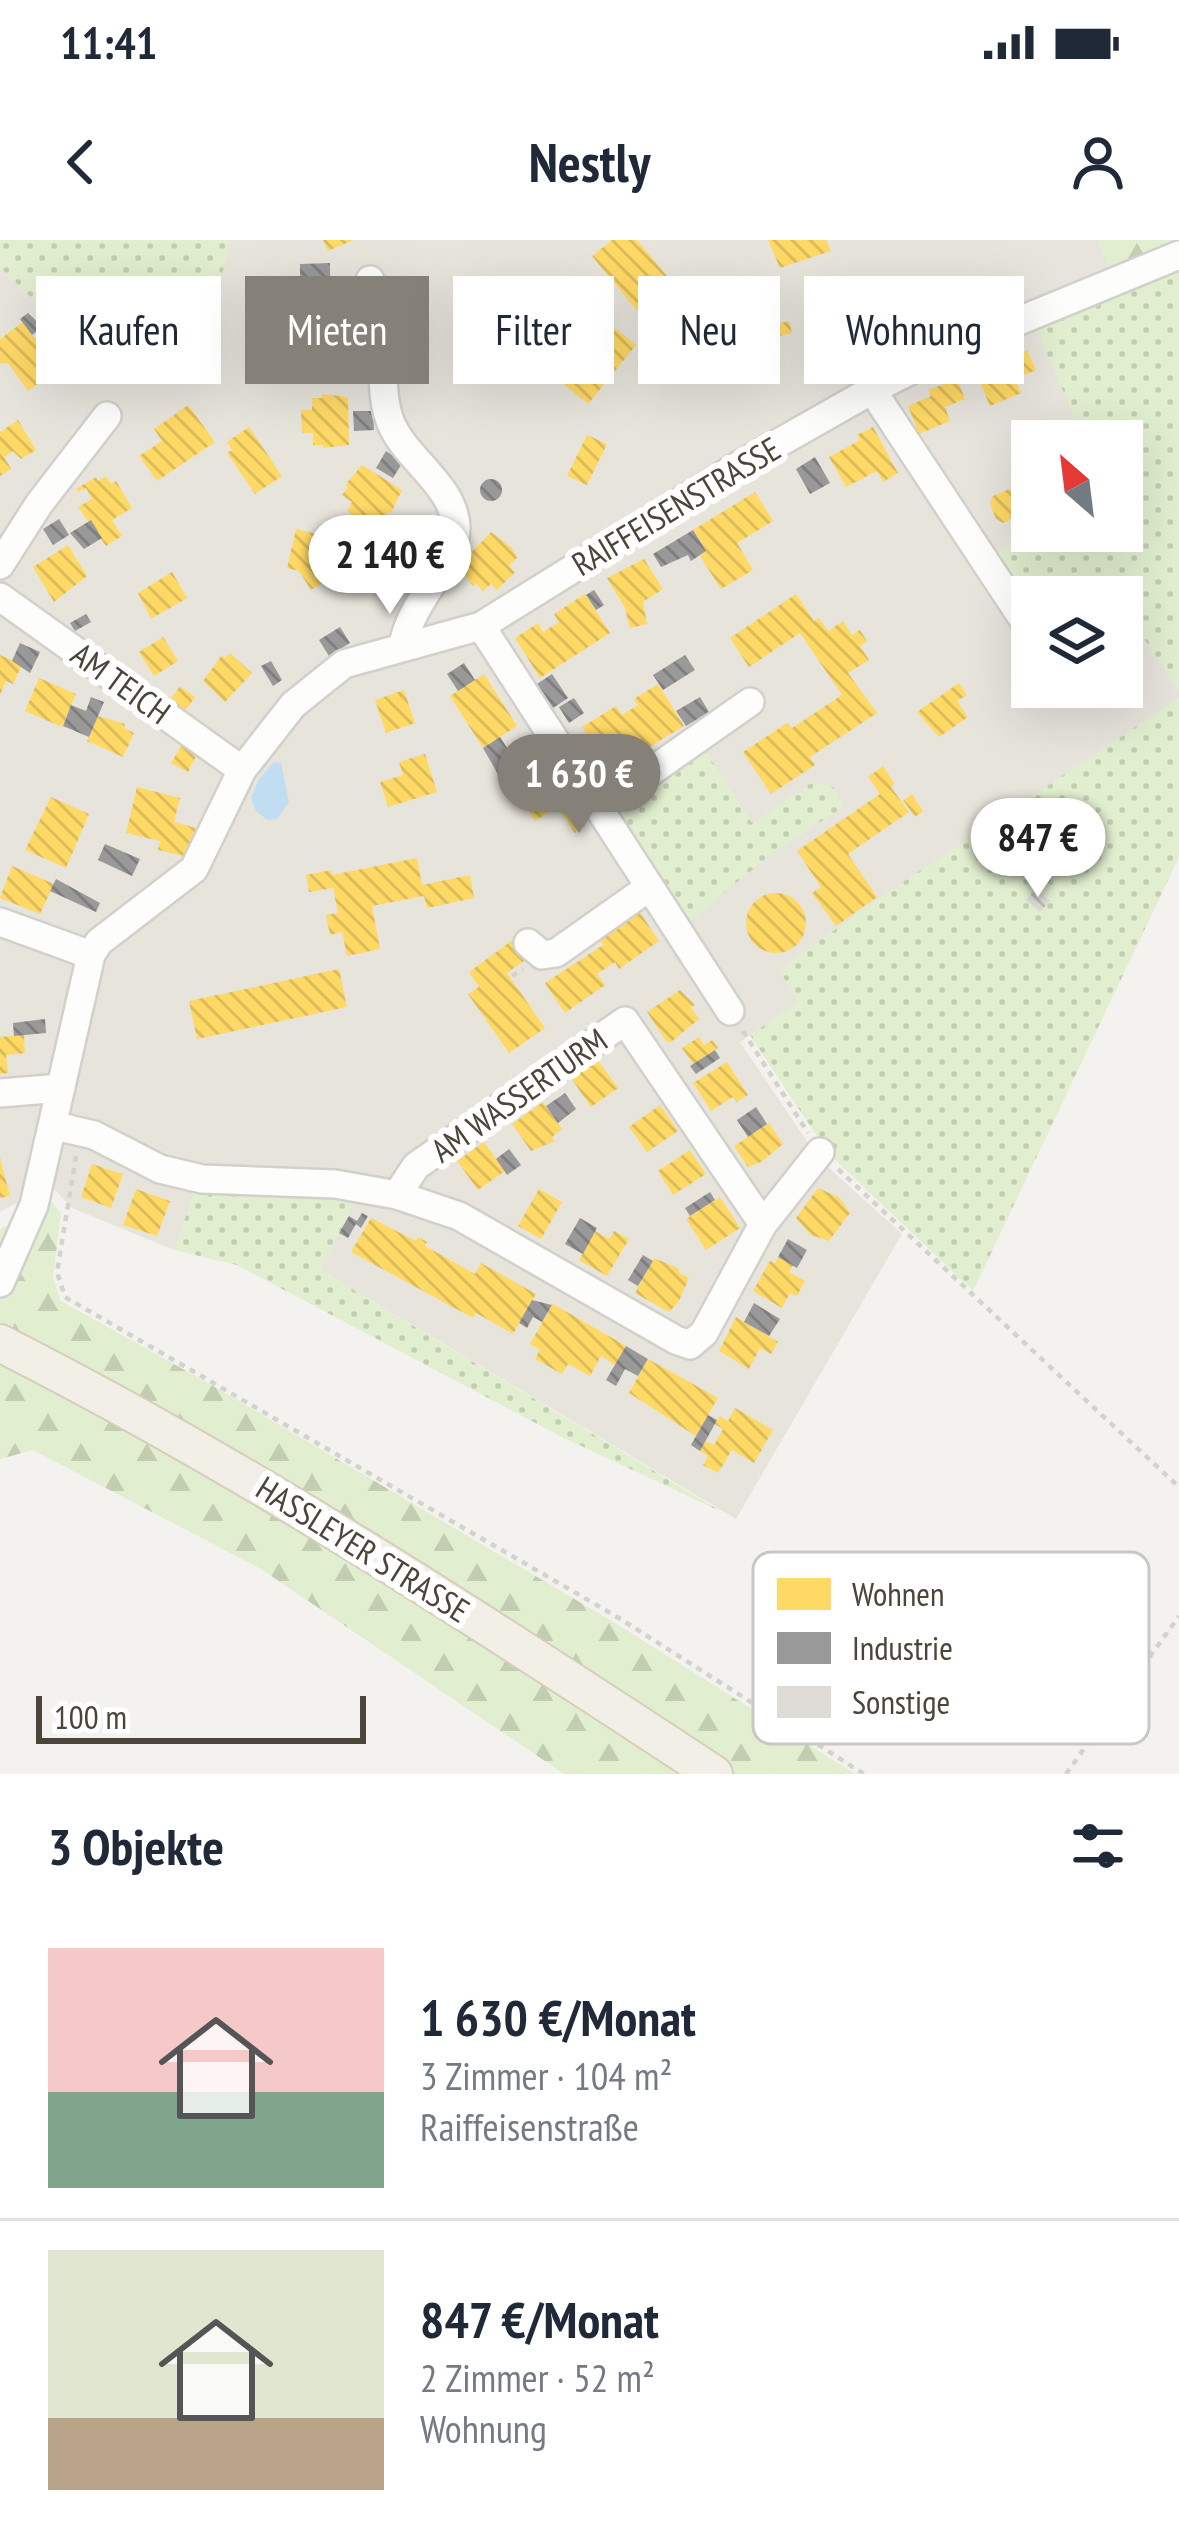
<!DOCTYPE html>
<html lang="de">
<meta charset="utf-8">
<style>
body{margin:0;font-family:"PT Sans Narrow",sans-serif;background:#f6f6f7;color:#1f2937;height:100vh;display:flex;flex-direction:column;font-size:45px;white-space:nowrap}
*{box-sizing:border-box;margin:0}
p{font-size:39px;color:#747a83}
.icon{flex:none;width:66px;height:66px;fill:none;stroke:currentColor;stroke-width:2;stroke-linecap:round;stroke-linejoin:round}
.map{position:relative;height:1534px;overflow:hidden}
.panel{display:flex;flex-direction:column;background:#fff;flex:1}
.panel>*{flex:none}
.top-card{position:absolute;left:36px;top:36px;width:1107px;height:108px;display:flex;gap:24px}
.needle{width:78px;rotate:332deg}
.tools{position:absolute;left:1011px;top:180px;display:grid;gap:24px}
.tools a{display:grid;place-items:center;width:132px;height:132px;border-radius:0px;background:#fff;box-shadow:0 12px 48px #0002;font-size:60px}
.scale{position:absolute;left:36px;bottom:30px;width:330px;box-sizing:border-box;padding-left:12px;border:6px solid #4b4439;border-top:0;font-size:33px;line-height:42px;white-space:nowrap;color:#4b4439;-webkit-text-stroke:9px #fff;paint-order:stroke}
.price{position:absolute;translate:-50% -102px;padding:0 27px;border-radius:42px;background:#fff;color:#222;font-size:39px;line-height:78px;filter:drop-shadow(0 3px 6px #0008)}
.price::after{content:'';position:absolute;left:50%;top:72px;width:36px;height:27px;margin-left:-18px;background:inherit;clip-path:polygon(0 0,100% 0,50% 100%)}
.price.active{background:#868178;color:#fff}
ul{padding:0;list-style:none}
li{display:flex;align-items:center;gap:36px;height:300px;padding:0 48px}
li+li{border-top:3px solid #e0e1e3}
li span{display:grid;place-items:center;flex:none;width:336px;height:240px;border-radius:0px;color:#555}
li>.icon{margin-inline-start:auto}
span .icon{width:144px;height:144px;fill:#fffc;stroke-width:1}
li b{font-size:51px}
h2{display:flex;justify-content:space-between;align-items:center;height:144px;padding:0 48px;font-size:51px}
.pill{padding:0 42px;border-radius:0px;background:#fff;box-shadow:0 12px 48px #0002;font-size:42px;line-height:108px}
.pill.active{background:#868178;color:#fff}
.status{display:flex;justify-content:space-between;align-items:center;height:84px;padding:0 60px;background:#fff;direction:ltr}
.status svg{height:33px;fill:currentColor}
header{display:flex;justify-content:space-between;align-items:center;height:156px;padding:0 48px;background:#fff;font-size:54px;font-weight:700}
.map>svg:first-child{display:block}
.residential{fill:#e7e4dc}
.green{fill:url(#green-dots)}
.forest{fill:url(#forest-firs)}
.water{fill:#c0ddf1}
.homes{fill:url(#homes-back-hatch)}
.industry{fill:url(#industry-back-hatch)}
.building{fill:url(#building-back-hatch)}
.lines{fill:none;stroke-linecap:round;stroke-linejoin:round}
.minor-casing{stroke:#d2d0cb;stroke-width:32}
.major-casing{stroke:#d6cebb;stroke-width:40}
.path{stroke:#d3d2cc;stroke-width:4.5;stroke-dasharray:6 6;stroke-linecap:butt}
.minor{stroke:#fdfdfc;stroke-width:27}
.major{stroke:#f2efe6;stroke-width:36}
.labels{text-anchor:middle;stroke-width:12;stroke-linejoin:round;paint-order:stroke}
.street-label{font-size:33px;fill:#4b4439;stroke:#fff}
.key{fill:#fff;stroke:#c9c7c4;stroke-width:3}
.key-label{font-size:33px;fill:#4b4439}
</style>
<div class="status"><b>11:41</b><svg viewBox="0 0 49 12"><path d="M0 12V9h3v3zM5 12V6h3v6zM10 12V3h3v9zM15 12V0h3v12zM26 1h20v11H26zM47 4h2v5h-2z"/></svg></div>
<header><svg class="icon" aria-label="back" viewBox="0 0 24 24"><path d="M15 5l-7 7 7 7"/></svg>Nestly<svg class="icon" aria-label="person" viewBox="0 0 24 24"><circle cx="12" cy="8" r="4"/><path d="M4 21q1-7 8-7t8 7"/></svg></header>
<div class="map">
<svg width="1179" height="1534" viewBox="0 0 1179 1534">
<defs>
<pattern id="green-dots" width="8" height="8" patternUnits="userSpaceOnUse" patternTransform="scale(3)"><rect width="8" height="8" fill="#e1eecf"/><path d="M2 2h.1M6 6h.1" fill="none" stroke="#c3cdb2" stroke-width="1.8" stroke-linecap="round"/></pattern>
<pattern id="forest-firs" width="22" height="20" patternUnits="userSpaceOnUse" patternTransform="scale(3)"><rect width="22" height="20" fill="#e1eecf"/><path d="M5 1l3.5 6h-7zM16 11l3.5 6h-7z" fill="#c3cdb2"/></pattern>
<pattern id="homes-back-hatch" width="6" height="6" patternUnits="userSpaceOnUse" patternTransform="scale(3)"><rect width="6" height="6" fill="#ffd966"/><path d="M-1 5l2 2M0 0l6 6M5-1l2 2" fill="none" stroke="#dcbb59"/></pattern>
<pattern id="industry-back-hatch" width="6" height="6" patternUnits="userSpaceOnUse" patternTransform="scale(3)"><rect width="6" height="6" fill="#999"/><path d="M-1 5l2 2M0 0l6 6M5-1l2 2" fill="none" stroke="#7f7e7e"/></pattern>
<pattern id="building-back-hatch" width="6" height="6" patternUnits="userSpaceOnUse" patternTransform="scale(3)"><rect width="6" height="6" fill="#dedbd6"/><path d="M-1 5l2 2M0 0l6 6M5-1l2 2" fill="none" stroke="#c0bdb8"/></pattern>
</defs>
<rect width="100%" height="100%" fill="#f4f2ee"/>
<!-- residential -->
<path class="residential" d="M230 0H1097L1120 50 1035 85 1085 201H1032V291H1038L995 314 1032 369V447H1122V367L1179 450V458L780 730 800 762 740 802 818 918 902 994 736 1279 319 1029 355 961 196 950 174 1010 72 968 50 945 0 972V27L62 88 221 29Z"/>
<!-- green -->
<path class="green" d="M0 0H230L208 97 171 117 62 88 0 27Z
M1179 26V450L1122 367V357H1115L1109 348 1094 357H1032V369L994 314 1038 291H1122V201H1085L1034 85Z
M1179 458V617L973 1051 828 913 750 795 799 762 779 730 879 658Z
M703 508 752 583 813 542 833 547 843 567 773 613 682 687 618 573Z
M195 950 356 961 319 1029 722 1272 560 1196 237 1025 174 1010Z"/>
<!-- forest -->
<path class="forest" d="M1097 0H1179V6L1112 34Z
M51 961 61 973 53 1038 61 1061 222 1151 615 1383 855 1534H564L261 1329 33 1210 0 1219V989Z"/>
<!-- water -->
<path class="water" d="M274 522 281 523 289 562 277 579 267 580 256 571 251 558 259 539Z"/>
<!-- homes -->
<path class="homes" d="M323 0H354L328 11Z
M612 0H637L687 60 652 89 592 16Z
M768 0H826L831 11 780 28Z
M331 35 332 65 318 66 319 72H303V66H287V36Z
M517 41H542V60L517 59Z
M597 74 636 105 588 164 518 107 541 78 577 108 581 104 576 100Z
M789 81 792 93 746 105 743 93Z
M23 82 57 130 28 151 8 123 0 124V99Z
M357 100 358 130 316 131 315 101Z
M1027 110 1036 130 1015 139 1021 153 990 166 978 137Z
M251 114 252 119 264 118 266 133 247 135 245 115Z
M957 139 965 159 945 167 950 181 919 194 908 166 931 156 928 150Z
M322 154 348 157 349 205 323 208V205H313V193H302L301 170H312V158H322Z
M188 165 215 202 157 241 139 216 162 201 154 189Z
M18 180 36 210 21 219 13 211 4 217 11 229 0 236V192Z
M249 187 282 236 255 254 227 213 232 210 227 202Z
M873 187 898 233 883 242 877 231 846 247 829 217 860 200 857 195Z
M587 195 607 204 587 245 567 236Z
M362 225 402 250 391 273 388 272 382 280 372 274 366 284 347 271 352 262 342 255 348 247 345 245Z
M106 236 111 244 116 241 132 268 112 280 122 296 106 306 78 267 92 259 86 248 78 252 76 249 96 237 98 241Z
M1021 244 1028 273 1003 283 996 279 990 263 993 256Z
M755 252 773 281 737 303 753 330 721 349 700 316 706 311 693 290Z
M414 278 439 294 416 331 391 315Z
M296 289 320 295 342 331 311 350 299 331 287 328Z
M491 292 512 308 517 318 509 326 515 332 497 350 491 344 483 351 476 344 473 346 458 326Z
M68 305 87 336 54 362 33 327Z
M644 319 663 349 643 362 647 384 630 388 625 368 607 338Z
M172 332 187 358 151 379 138 353Z
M585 354 610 393 540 438 515 398 538 383 543 392 559 382 554 374Z
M796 354 814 381 819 378 828 391 843 381 852 395 860 390 867 401 860 406 869 420 848 433 877 473 810 517 815 525 771 554 743 512 787 483 792 488 842 455 800 393 749 427 730 398Z
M163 397 178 421 154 436 139 412Z
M230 413 252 433 225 462 203 441 222 415 225 418Z
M0 415 22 425 13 444 6 441 0 455Z
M484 434 517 486 483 508 450 456Z
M39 438 76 454 62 487 25 471Z
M959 443 967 455 957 461 968 477 939 497 917 472Z
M658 444 684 486 610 531 582 487 616 466 622 475 638 465 634 459Z
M180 446 195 457 185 471 170 460Z
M1042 447H1082L1054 465Z
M404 450 415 483 386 493 375 460Z
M98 476 125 484 124 488 134 493 123 517 87 501Z
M181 506 197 514 188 532 171 523Z
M425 514 437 552 388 567 380 542 403 535 399 522Z
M538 520 585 586 575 593 558 566 535 581 509 540Z
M883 526 895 544 891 547 909 572 848 614 877 657 836 686 812 653 821 647 797 611 880 554 868 537Z
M137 547 180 558 174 582 196 588 188 617 158 610 160 601 126 593Z
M912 554 923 571 915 577 903 560Z
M51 557 89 574 66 628 25 610Z
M417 618 422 645 470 635 474 658 427 668 424 656 372 666 380 709 347 716 342 692 330 695 326 675 338 673 333 648 309 652 306 635 331 630 332 635Z
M12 626 54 644 40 674 0 658Z
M746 683a30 30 0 1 1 60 0a30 30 0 1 1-60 0Z
M639 671 659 701 619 729 615 722 597 734 605 745 565 773 545 743 603 705 599 699Z
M514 699 527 719 507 733 545 788 509 813 468 754 479 747 469 732Z
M339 729 347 767 197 799 189 761Z
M680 750 695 765 691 767 699 779 671 802 666 801 647 772Z
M24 795 25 813 6 815 8 833 0 834V797Z
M699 797 704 805 712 800 718 808 693 824 682 808Z
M597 819 618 848 591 867 571 838Z
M727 822 748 855 737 862 733 857 711 871 693 843Z
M543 862 562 889 552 897 555 901 531 911 512 884Z
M660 865 678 891 647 912 629 887Z
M769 883 783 904 761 922 748 927 734 906Z
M484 902 505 931 478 950 457 921Z
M690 910 706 934 673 955 658 931Z
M0 918 10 956 0 958Z
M92 924 123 934 111 968 81 957Z
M818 948 840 958 850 973 829 1001 811 995 796 978Z
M136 949 170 961 157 996 123 985Z
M539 949 562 962 541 999 518 986Z
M720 957 740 988 706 1010 686 979Z
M371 978 416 1001 418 997 427 1002 425 1006 475 1034 481 1023 536 1054 513 1094 476 1073 473 1078 351 1012Z
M595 991 609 999 614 991 629 999 607 1036 579 1020Z
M778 1017 793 1025 789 1032 805 1041 797 1056 790 1053 782 1068 753 1051 770 1021 775 1023Z
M654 1018 680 1029 678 1032 689 1038 678 1063 669 1072 635 1053Z
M553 1064 626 1106 615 1125 601 1116 590 1136 568 1124 562 1134 535 1119 540 1110 530 1104Z
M736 1077 778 1102 771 1114 760 1108 749 1129 719 1111Z
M648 1119 718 1158 696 1196 629 1153Z
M735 1168 773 1190 754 1223 732 1210 718 1233 703 1225 708 1216 700 1211 706 1201 714 1205 723 1189 715 1184 717 1180 720 1176 728 1181Z"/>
<!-- industry -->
<path class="industry" d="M330 23V36H300V24Z
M28 73 43 87 32 95 20 79Z
M325 89H355V100L326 101Z
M353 171H373L374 190 354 191Z
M386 211 403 222 393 238 376 228Z
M815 217 830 243 810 254 796 229Z
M480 250a11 11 0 1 1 22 0a11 11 0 1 1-22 0Z
M403 275 413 281 397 306 387 300Z
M59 279 69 295 53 305 43 289Z
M91 280 102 298 84 309 70 293Z
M693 290 706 311 691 321 688 315 661 327 653 314Z
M594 350 604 365 596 370 586 355Z
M86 374 91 382 75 391 70 383Z
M340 387 350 403 329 416 319 400Z
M20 403 40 412 30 433 12 421Z
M685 415 695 430 663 450 653 435Z
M271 421 282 440 273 446 261 426Z
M464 423 475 440 458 451 447 434Z
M552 434 568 458 553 468 537 444Z
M91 457 104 462 89 497 63 486 71 465 86 471Z
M700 457 709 472 686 486 676 471Z
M574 458 584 473 569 483 559 467Z
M500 497 511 514 521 507 532 524 503 543 483 508Z
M105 604 140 619 132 636 98 620Z
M56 639 100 663 96 672 50 651Z
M45 779 46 793 14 796 13 783Z
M715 810 720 818 696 834 690 826Z
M565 853 576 869 558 883 546 866Z
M756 867 767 884 748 897 737 880Z
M509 909 521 925 507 935 496 919Z
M710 952 715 960 690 976 685 968Z
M362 973 368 976 361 988 356 984 348 998 339 993 349 976 357 981Z
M580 978 597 988 583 1014 565 1004Z
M788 999 807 1010 797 1028 778 1017Z
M643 1015 653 1021 638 1046 628 1040Z
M532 1060 552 1065 542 1082 533 1077 527 1088 519 1083Z
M754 1063 780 1079 769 1096 744 1082Z
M626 1106 648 1119 638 1136 625 1129 616 1146 606 1140Z
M708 1175 717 1180 700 1211 691 1205Z"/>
<!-- building -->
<path class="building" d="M1036 648 1050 661 1040 672 1026 660Z"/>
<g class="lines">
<!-- minor casing -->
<g class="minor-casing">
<path id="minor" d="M370 40C374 55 380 70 382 85 386 116 379 148 389 178 402 218 455 244 456 288 456 323 409 363 403 406
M872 150 1029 388
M0 325 39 264 107 176
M0 357 242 530
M481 386 730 771
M599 568 750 462
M0 682 91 715
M528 703 542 715 556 713 648 648
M0 853 61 848
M55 886 94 895 160 929 202 939 335 944 397 955 459 976 676 1100 690 1105 704 1093 763 984 625 781 416 926 397 955
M763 984 820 912
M0 1043 34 965 91 715 99 702 194 629 242 530 293 465 344 424 481 386 738 226 872 150 963 104 1179 15"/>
</g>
<!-- major casing -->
<g class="major-casing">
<path id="major" d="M0 1103C249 1229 481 1381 714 1534"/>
</g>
<!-- path -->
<path class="path" d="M512 736 523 729
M743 791 808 893
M76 916 57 1032 65 1057 619 1378 864 1534
M838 929 1179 1247
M1066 1534 1179 1376"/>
<!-- minor -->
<use href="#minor" class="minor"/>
<!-- major -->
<use href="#major" class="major"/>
</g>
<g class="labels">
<!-- street labels -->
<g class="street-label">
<text transform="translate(676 266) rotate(-31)" y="12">RAIFFEISENSTRASSE</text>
<text transform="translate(121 443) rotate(36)" y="12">AM TEICH</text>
<text transform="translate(519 855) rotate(-35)" y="12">AM WASSERTURM</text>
<text transform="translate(363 1309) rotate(32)" y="12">HASSLEYER STRASSE</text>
</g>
</g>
<!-- legend -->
<rect x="753" y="1312" width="396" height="192" rx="18" class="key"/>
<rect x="777" y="1338" width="54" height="32" fill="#ffd966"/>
<rect x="777" y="1392" width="54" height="32" fill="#999"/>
<rect x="777" y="1446" width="54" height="32" fill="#dedbd6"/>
<g class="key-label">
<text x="852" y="1366">Wohnen</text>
<text x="852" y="1420">Industrie</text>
<text x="852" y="1474">Sonstige</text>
</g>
</svg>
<div class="tools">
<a><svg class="needle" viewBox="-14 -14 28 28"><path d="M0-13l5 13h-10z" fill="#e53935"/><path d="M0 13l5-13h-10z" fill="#747a83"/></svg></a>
<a><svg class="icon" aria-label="layers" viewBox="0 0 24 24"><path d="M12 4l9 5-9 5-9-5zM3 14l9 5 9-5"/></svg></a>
</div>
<div class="scale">100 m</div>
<b class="price" style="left:390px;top:377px">2 140 €</b>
<b class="price active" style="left:579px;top:596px">1 630 €</b>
<b class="price" style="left:1038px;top:660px">847 €</b>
<div class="top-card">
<a class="pill">Kaufen</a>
<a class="pill active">Mieten</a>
<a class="pill">Filter</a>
<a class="pill">Neu</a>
<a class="pill">Wohnung</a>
</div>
</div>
<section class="panel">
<h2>3 Objekte<svg class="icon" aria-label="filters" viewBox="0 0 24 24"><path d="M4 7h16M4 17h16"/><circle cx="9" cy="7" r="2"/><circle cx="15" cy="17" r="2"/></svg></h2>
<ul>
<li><span style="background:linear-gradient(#f6c9c9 60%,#7fa58c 0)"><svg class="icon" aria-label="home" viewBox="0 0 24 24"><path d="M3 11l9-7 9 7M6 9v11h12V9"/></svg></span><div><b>1 630 €/Monat</b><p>3 Zimmer · 104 m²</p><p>Raiffeisenstraße</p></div></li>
<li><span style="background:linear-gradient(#dfe7d0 70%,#b9a48a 0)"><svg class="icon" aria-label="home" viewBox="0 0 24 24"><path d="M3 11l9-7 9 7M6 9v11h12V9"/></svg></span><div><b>847 €/Monat</b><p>2 Zimmer · 52 m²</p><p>Wohnung</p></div></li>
</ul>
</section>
